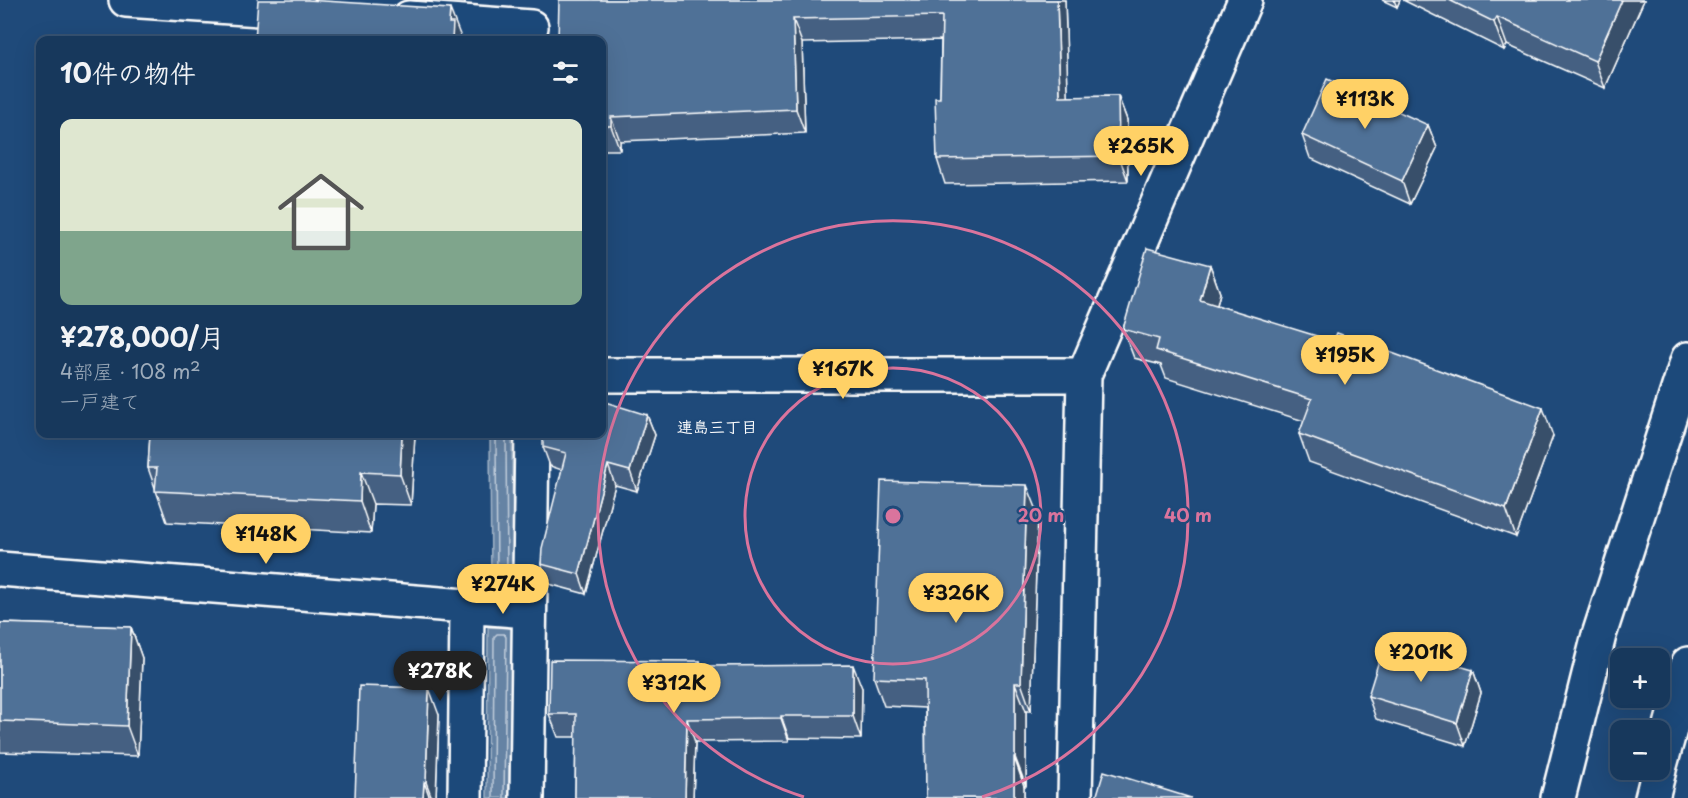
<!DOCTYPE html>
<html lang="ja">
<meta charset="utf-8">
<style>
body{margin:0;font-family:"Playpen Sans","Klee One",sans-serif;background:#244365;color:#f1f3f6;height:100vh;display:flex;flex-direction:column;font-size:22px;white-space:nowrap}
*{box-sizing:border-box;margin:0}
p{font-size:20px;color:#9eacbb}
.icon{flex:none;width:33px;height:33px;fill:none;stroke:currentColor;stroke-width:2;stroke-linecap:round;stroke-linejoin:round}
.map{position:relative;flex:1;overflow:hidden}
.drawer{position:absolute;left:36px;top:36px;width:570px;height:402px;display:flex;flex-direction:column;background:#17385c;border-radius:12px;box-shadow:0 6px 24px #0002,0 0 0 2px #365272}
.drawer>*{flex:none}
.fabs{position:absolute;left:1610px;top:648px;display:grid;gap:12px}
.fabs a{display:grid;place-items:center;width:60px;height:60px;border-radius:12px;background:#17385c;box-shadow:0 6px 24px #0002,0 0 0 2px #365272;font-size:30px}
.price{position:absolute;translate:-50% -51px;padding:0 14px;border-radius:21px;background:#ffd166;color:#111;font-size:20px;line-height:39px;filter:drop-shadow(0 2px 3px #0008)}
.price::after{content:'';position:absolute;left:50%;top:36px;width:18px;height:14px;margin-left:-9px;background:inherit;clip-path:polygon(0 0,100% 0,50% 100%)}
.price.current{background:#222;color:#fff}
ul{padding:0;list-style:none}
li{display:grid;align-content:center;gap:12px;height:318px;padding:0 24px}
li+li{border-top:2px solid #365272}
li span{display:grid;place-items:center;height:186px;border-radius:12px;color:#555}
li>.icon{margin-inline-start:auto}
span .icon{width:108px;height:108px;fill:#fffc;stroke-width:1}
li b{font-size:26px}
h2{display:flex;justify-content:space-between;align-items:center;height:72px;padding:0 24px;font-size:26px}
.map>svg:first-child{display:block}
.water{fill:#6583a4;stroke:#a3b5c8;stroke-width:1.5}
.lines{fill:none;stroke-linecap:round;stroke-linejoin:round}
.shore{stroke:#c1cddb;stroke-width:1.5}
.street-casing{stroke:#fff;stroke-width:38}
.secondary-casing{stroke:#fff;stroke-width:38}
.street{stroke:#1f4a7a;stroke-width:33}
.secondary{stroke:#1f4a7a;stroke-width:33}
.wall{fill:#456182;stroke:#fff;stroke-width:1.5}
.shaded-wall{fill:#384f6a;stroke:#fff;stroke-width:1.5}
.building{fill:#507197;stroke:#fff;stroke-width:1.5}
.ring{fill:none;stroke:#da749d;stroke-width:3}
.labels{text-anchor:middle;stroke-width:4.5;stroke-linejoin:round;paint-order:stroke}
.neighbourhood-label{font-size:16px;font-weight:bold;fill:#fff;stroke:#1f4a7a}
.centre{fill:#da749d;stroke:#1f4a7a;stroke-width:3}
.ring-label{font-size:18px;text-anchor:middle;font-weight:bold;fill:#da749d;stroke:#1f4a7a;stroke-width:4.5;stroke-linejoin:round;paint-order:stroke}
</style>
<div class="map">
<svg width="1688" height="798" viewBox="0 0 1688 798">
<rect width="100%" height="100%" fill="#1f4a7a"/>
<filter id="ink" filterUnits="userSpaceOnUse"><feTurbulence type="fractalNoise" baseFrequency=".0167" numOctaves="2"/><feDisplacementMap in="SourceGraphic" scale="12" xChannelSelector="R" yChannelSelector="G"/><feConvolveMatrix kernelMatrix="1 2 1 2 8 2 1 2 1" color-interpolation-filters="sRGB"/></filter>
<g filter="url(#ink)">
<!-- water -->
<path class="water" d="M490 434H512L513 591 491 592Z
M488 627 512 628 509 798H487Z"/>
<g class="lines">
<!-- shore -->
<path class="shore" d="M496 434 497 583 500 586 505 585 507 582 506 434
M493 798 494 637 497 634H504L506 637 504 798"/>
<!-- street casing -->
<g class="street-casing">
<path id="street" d="M126 0 303 12
M409 18 531 27
M602 375H1084
M0 569 528 611
M465 798 467 606
M527 798 532 434
M1075 798 1084 375 1245 0"/>
</g>
<!-- secondary casing -->
<g class="secondary-casing">
<path id="secondary" d="M1659 769 1688 664
M1558 798 1599 635 1688 359
M1652 798 1659 770"/>
</g>
<!-- street -->
<use href="#street" class="street"/>
<!-- secondary -->
<use href="#secondary" class="secondary"/>
</g>
<!-- wall -->
<path class="wall" d="M408 0H465V4Z
M559 0H1065L1068 97 1118 96 1127 120 1128 181 945 184 937 159 940 98 941 40 802 43 805 133 620 141V150H602V40Z
M1382 0H1400L1397 7Z
M1403 0H1644L1605 88 1507 45 1504 50Z
M1428 125 1437 148 1410 204 1310 158 1302 135Z
M1210 265 1220 293 1217 305 1553 436 1516 537 1309 462 1299 434 1304 421 1166 378 1161 365 1134 358 1123 329Z
M647 415 655 435 637 491 615 485 586 594 549 584 541 564 562 470 550 466 543 447Z
M150 434H415L411 505 373 504 371 533 167 522 148 468Z
M1038 513 1031 711H1026V786H1024V798H926L925 708 884 706 874 678Z
M0 623 131 627 142 658 138 756 0 752Z
M700 661 702 666 862 688 861 739 789 738V741L695 742 693 798H575L576 737H558L549 714Z
M1473 670 1481 693 1465 746 1376 719 1368 696Z
M439 715 436 798H355Z"/>
<!-- shaded-wall -->
<path class="shaded-wall" d="M1057 0H1065L1069 121 1060 97Z
M1394 0H1400L1397 7Z
M1622 0H1644L1605 88 1595 61Z
M450 9 462 40H452L449 23Z
M1497 17 1507 45 1504 50 1494 22Z
M793 19 802 43 805 133 796 109Z
M1118 96 1127 120 1128 181 1119 156Z
M611 117 620 141V150L611 126Z
M1428 125 1437 148 1410 204 1402 181Z
M1210 265 1220 293 1211 328 1200 300Z
M1543 408 1553 436 1516 537 1506 509Z
M647 415 655 435 637 491 630 471Z
M402 434H415L411 505 400 474Z
M608 465 615 485 586 594 579 574Z
M361 472 373 504 371 533 360 501Z
M1027 485 1038 513 1031 711 1021 683Z
M131 627 142 658 138 756 127 726Z
M853 665 862 688 861 739 853 716Z
M1473 670 1481 693 1465 746 1457 723Z
M1015 683 1026 711V786L1015 757Z
M429 688 439 715 436 798H432L426 782Z
M781 716 789 738V741L781 718Z
M687 719 695 742 693 798H685Z
M1014 757 1024 786V798H1014Z
M424 782 430 798H423Z"/>
<!-- building -->
<path class="building" d="M258 0H308L450 9 449 23H453L452 40H255Z
M559 0H1057L1060 97 1118 96 1119 156 937 159 935 98H940L942 16 793 19 796 109 611 117V126H602V40H558Z
M1449 0H1622L1595 61 1497 17 1494 22Z
M1327 79 1428 125 1402 181 1302 135Z
M1147 248 1210 265 1200 300 1333 341 1337 333 1543 408 1506 509 1299 434 1312 399 1156 350 1159 339 1123 329Z
M602 401 647 415 630 471 608 465 579 574 541 564 542 548 566 453 543 447V435L544 434H602Z
M150 434H402L400 474 361 472 360 501 155 491 157 468H148Z
M881 481 1027 485 1021 683H1015V757H1014V798H926L925 680 874 678Z
M0 623 131 627 127 726 0 721Z
M1384 644 1473 670 1457 723 1368 696Z
M550 660 700 661V666L853 665V716H781V718L687 719 685 798H575L576 714H549Z
M359 686 429 688 426 782H424L423 798H355Z
M1104 771 1191 798H1096Z"/>
</g>
<!-- distance rings -->
<g class="ring">
<circle cx="893" cy="516" r="148"/>
<path d="M804 797A295 295 0 1 1 982 797"/>
</g>
<g class="labels">
<!-- neighbourhood labels -->
<g class="neighbourhood-label">
<text x="717" y="433">連島三丁目</text>
</g>
</g>
<circle cx="893" cy="516" r="9" class="centre"/>
<g class="ring-label">
<text x="1041" y="522">20 m</text>
<text x="1188" y="522">40 m</text>
</g>
</svg>
<div class="fabs">
<a>+</a>
<a>−</a>
</div>
<b class="price" style="left:1365px;top:130px">¥113K</b>
<b class="price" style="left:1141px;top:177px">¥265K</b>
<b class="price" style="left:1345px;top:386px">¥195K</b>
<b class="price" style="left:843px;top:400px">¥167K</b>
<b class="price" style="left:266px;top:565px">¥148K</b>
<b class="price" style="left:503px;top:615px">¥274K</b>
<b class="price" style="left:956px;top:624px">¥326K</b>
<b class="price" style="left:1421px;top:683px">¥201K</b>
<b class="price current" style="left:440px;top:702px">¥278K</b>
<b class="price" style="left:674px;top:714px">¥312K</b>
<section class="drawer">
<h2>10件の物件<svg class="icon" aria-label="filters" viewBox="0 0 24 24"><path d="M4 7h16M4 17h16"/><circle cx="9" cy="7" r="2"/><circle cx="15" cy="17" r="2"/></svg></h2>
<ul>
<li><span style="background:linear-gradient(#dfe7d0 60%,#7fa58c 0)"><svg class="icon" aria-label="home" viewBox="0 0 24 24"><path d="M3 11l9-7 9 7M6 9v11h12V9"/></svg></span><div><b>¥278,000/月</b><p>4部屋 · 108 m²</p><p>一戸建て</p></div></li>
</ul>
</section>
</div>
